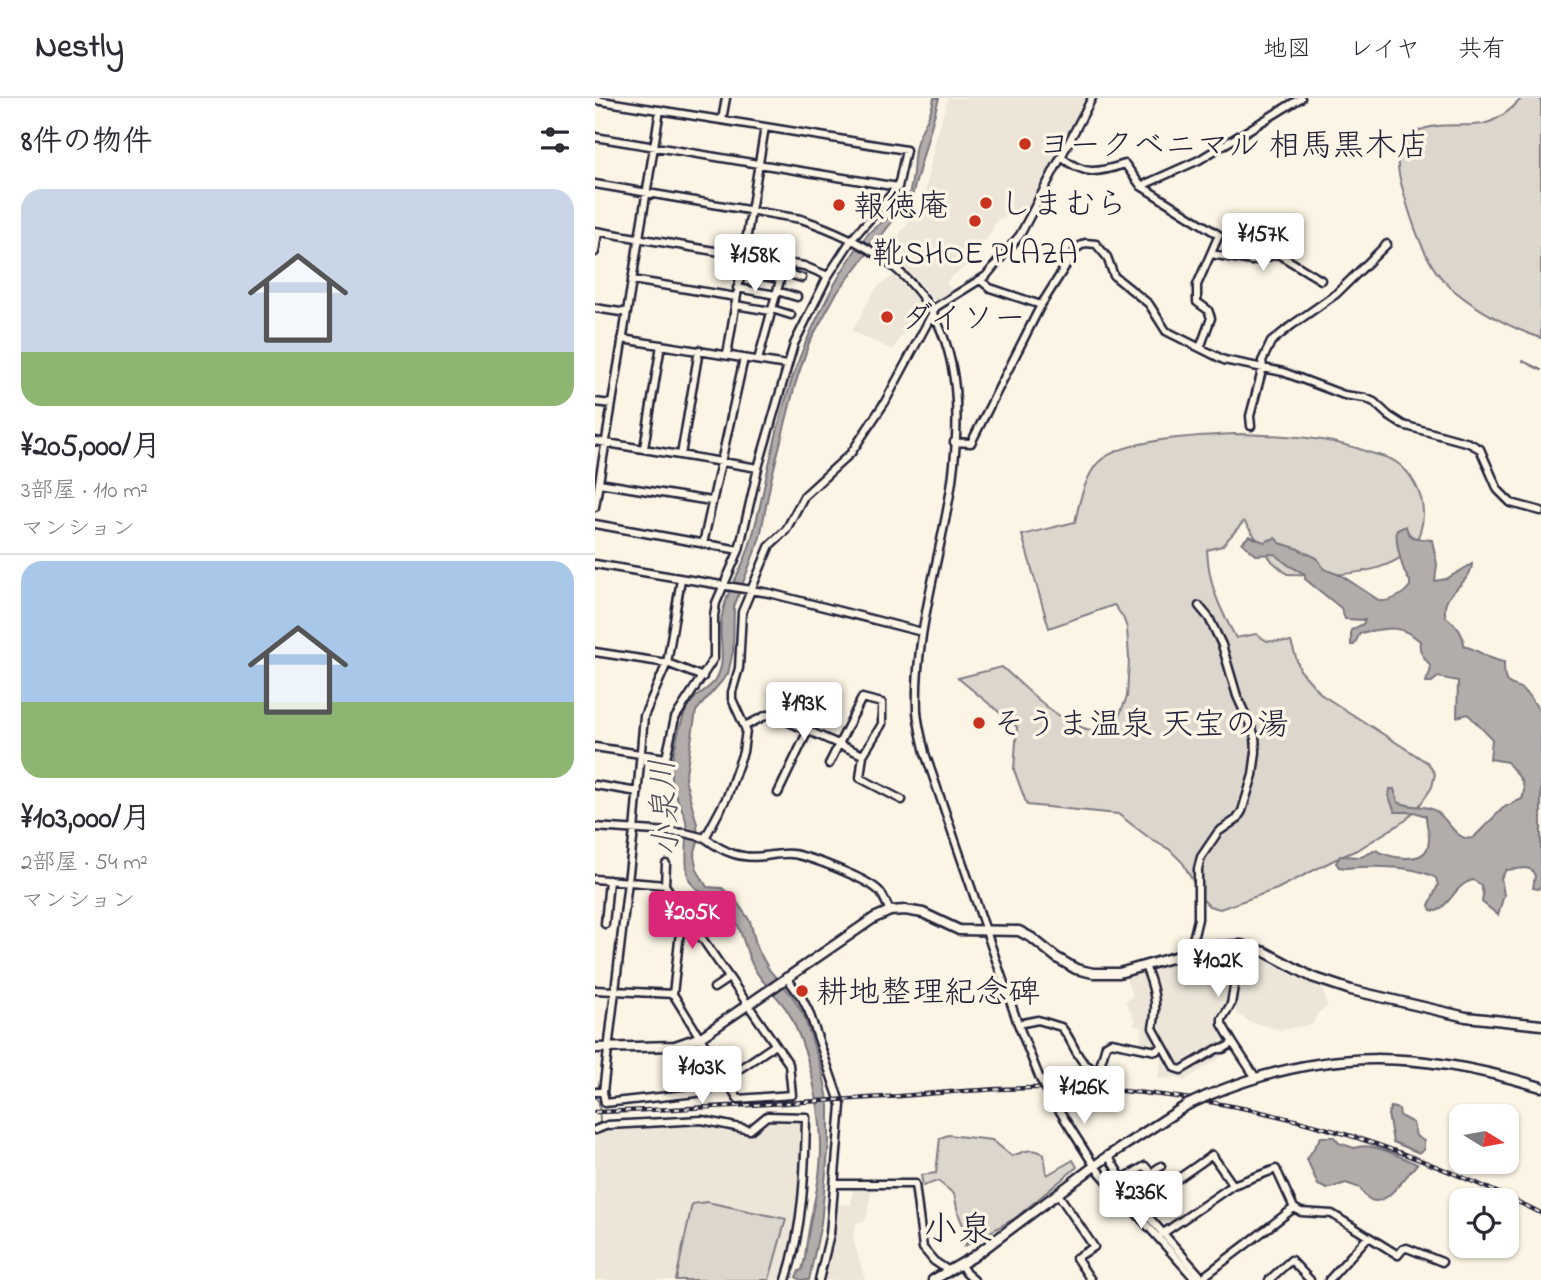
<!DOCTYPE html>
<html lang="ja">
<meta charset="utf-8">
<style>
body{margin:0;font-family:"Indie Flower","Klee One",sans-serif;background:#f7f7f7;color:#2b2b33;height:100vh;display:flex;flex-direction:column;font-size:26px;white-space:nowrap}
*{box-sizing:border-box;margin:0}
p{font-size:23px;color:#7c7c81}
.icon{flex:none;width:38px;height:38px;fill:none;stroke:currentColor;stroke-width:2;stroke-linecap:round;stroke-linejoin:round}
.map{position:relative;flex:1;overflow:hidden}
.details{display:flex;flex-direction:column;background:#fff;width:595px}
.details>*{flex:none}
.needle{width:46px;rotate:101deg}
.buttons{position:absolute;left:854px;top:1006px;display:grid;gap:14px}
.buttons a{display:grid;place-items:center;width:70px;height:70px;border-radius:14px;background:#fff;box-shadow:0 2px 5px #0004;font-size:35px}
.price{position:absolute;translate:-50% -60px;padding:0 16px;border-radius:7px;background:#fff;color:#222;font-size:23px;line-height:46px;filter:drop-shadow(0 2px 4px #0008)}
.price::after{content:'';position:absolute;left:50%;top:42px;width:21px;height:16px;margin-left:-10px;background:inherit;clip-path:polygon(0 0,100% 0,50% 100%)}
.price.on{background:#db2777;color:#fff}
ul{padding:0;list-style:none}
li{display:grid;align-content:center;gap:14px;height:371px;padding:0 21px}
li+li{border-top:2px solid #e1e1e2}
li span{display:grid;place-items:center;height:217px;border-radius:21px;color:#555}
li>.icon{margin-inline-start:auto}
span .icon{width:126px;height:126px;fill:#fffc;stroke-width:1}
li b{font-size:30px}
h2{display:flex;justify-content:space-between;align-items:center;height:84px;padding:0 21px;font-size:30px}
header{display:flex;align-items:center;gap:42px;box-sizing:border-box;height:98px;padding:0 35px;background:#fff;border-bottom:2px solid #e1e1e2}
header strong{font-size:33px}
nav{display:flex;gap:38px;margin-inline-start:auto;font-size:24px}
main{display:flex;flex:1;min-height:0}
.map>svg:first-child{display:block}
.built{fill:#ece5d8}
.green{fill:#dcd6cc;stroke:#7f7c84;stroke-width:2}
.water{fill:#b2adab;stroke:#78757e;stroke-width:2}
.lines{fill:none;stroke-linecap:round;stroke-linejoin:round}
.stream{stroke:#78757e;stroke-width:2}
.minor-casing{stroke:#22223b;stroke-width:11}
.major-casing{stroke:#22223b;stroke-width:13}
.minor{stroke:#fcf5e5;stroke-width:6}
.major{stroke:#fcf5e5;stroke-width:8}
.rail-casing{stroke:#22223b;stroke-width:4.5}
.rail{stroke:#fcf5e5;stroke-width:2;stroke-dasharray:5;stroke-linecap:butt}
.minor-bridge-casing{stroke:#22223b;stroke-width:11;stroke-linecap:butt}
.major-bridge-casing{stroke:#22223b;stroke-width:13;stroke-linecap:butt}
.minor-bridge{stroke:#fcf5e5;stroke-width:6}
.major-bridge{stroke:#fcf5e5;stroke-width:8}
.poi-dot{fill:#c8321e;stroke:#fcf5e5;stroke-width:2.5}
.labels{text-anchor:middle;stroke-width:7;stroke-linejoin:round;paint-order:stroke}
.poi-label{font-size:32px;fill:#22223b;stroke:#fcf5e5;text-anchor:start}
.water-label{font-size:33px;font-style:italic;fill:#545362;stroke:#fcf5e5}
.quarter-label{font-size:35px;fill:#22223b;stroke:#fcf5e5}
</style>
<header>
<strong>Nestly</strong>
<nav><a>地図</a><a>レイヤ</a><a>共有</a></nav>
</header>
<main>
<section class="details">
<h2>8件の物件<svg class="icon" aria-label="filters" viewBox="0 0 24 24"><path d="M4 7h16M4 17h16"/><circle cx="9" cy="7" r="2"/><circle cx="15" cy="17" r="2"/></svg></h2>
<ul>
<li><span style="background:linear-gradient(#c9d6e8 75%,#8fb573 0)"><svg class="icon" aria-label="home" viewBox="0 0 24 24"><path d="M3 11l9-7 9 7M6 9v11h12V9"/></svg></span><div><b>¥205,000/月</b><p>3部屋 · 110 m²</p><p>マンション</p></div></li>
<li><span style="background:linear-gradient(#a9c7e8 65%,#8fb573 0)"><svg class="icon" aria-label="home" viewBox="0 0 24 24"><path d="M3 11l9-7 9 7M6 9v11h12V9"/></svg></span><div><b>¥103,000/月</b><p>2部屋 · 54 m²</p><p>マンション</p></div></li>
</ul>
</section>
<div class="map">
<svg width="946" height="1182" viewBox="0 0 946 1182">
<rect width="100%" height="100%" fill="#fcf5e5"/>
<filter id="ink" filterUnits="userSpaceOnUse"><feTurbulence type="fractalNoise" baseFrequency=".0143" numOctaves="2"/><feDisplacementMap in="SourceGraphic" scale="14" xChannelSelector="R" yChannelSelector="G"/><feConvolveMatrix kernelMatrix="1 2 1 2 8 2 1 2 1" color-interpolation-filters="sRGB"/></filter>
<g filter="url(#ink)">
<!-- built -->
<path class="built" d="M353 0H491L437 109 402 122 392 141 375 150 381 159 351 184 357 193 341 205 322 181 308 168 314 163 298 143 321 116 330 95 341 40Z
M299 177 323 203 315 226 297 252 257 233 281 190Z
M638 855 667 858 682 865 699 879 728 891 732 909 722 916 718 926 687 932 655 924 642 916V911L633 918 631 923 644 947 589 983 582 979 563 981 568 954 564 948 560 951 544 947 548 930 539 927 540 922 530 904 538 898 530 879 580 863Z
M177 1020 209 1024 202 1120 187 1182H0V1035L15 1029 107 1025 157 1035 172 1022Z
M277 1088 271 1122 261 1125 258 1141 270 1182H227L241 1121 242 1106 256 1107 258 1089Z"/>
<!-- green -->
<path class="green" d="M927 0H946V240C912 229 855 199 837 167 823 144 815 118 808 92 802 73 798 53 815 38 834 22 865 30 888 26 904 22 916 12 927 0Z
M639 336C686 337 732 338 776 355 784 357 794 359 801 364 816 374 828 396 828 414 828 482 740 478 692 476L677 463 649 423 627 448 612 452C614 488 624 509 641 540L661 536 672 543 696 544 705 572 727 597 833 665 840 676 837 689 825 707 811 722 764 751 739 762 682 791 625 811 614 808 608 802 588 765 574 751 557 742 523 716 432 707 419 672 422 629 363 580 407 569C437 595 474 638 517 634L532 599 534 561 532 530 528 519 519 507 454 530 427 437 480 424C484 405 489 384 500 368 521 340 606 338 639 336Z
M353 1037 397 1042 417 1058C429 1053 437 1049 449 1056L452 1077 478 1062 482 1069 419 1121 370 1148C376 1135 369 1132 365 1120 362 1113 361 1104 359 1096L343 1083 328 1088 326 1077 341 1075 345 1040Z
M112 1104 191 1121 174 1182H81L97 1106Z"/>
<!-- water -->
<path class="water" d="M339 0H344L317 98 241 196 214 245 200 287 176 382 165 439 139 509 138 553 133 576 101 613 90 681 102 726 103 743 99 758 102 772 112 789 127 790 139 800 155 823 162 850 175 873 196 896 209 918 228 976 234 1007V1043L226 1125 214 1182H205L201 1179 204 1173 207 1172 210 1160C212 1134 219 1109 223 1084 232 1034 219 967 197 921 188 901 170 890 159 870 149 852 148 829 133 812 123 799 100 796 94 781 88 763 94 742 91 723 88 709 77 695 76 681 76 663 85 615 98 602 110 590 122 588 126 568 129 554 124 538 126 524 129 497 145 476 153 452 162 426 167 398 173 371 184 324 196 274 217 231 232 199 250 164 272 137 285 122 304 118 313 98 320 83 317 63 321 47 326 28 336 21 339 0Z
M811 428C813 443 826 440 837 442L842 466 840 483 851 481 877 466C876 487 843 495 851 519 861 527 869 535 869 548 884 552 894 562 909 564 909 596 915 579 933 596 939 602 939 608 946 613V788L943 791 938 790 940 778 937 772 931 770 911 772 906 780 909 797 903 817 887 804 888 796 886 787 878 782C861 786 856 805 842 813L836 812 834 807 843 787 841 780C818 767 777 768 750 770L744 769 741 765 745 758 766 759 781 752C792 759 825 766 832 751 837 740 831 729 831 718L819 714H800L794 699 795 691H799L803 704C816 711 830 705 842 714 854 722 861 744 878 740L909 709 927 701C934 685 921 676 912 664L895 661 897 641 873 616 862 619 863 583 843 579 837 584H831C832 580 834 577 835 574 839 563 822 561 825 543 804 524 789 531 765 535L759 547H756V532L768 526 770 522 750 521 746 510 710 481V476L693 467 680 456 661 457 647 445 654 438 669 444 680 440 685 445 701 450 722 460 729 471 747 478 785 503C797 503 808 497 815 488V483C807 474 800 443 802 432Z
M796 1009 804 1011 805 1018 818 1025 821 1038 829 1043V1052L824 1055 798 1044 793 1016Z
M726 1039H739L744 1045 759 1050C778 1043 804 1059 822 1066 807 1082 783 1124 765 1090L751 1085 732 1091 723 1087 712 1061Z"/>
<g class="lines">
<!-- stream -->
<path class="stream" d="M928 263 946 272
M0 999 4 1004 5 1024 0 1028"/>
<!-- minor casing -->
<g class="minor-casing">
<path id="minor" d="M0 2 170 29 132 257
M127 22 131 0
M0 39 303 89
M466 59C490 78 502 75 530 66L546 88 624 137 602 187V204L613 212 616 220 605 250
M0 86 206 121C342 166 375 247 357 383 346 460 319 534 322 613 323 627 327 641 330 655L423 926 445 981
M546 88 604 62 706 0
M0 133 209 168 233 178
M0 154 3 134
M616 156 657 163 683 156 726 182
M145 174 185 181
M187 174 207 180
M37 182 141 199
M385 182 395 190 446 207
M142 190 181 197
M182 193 202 199
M140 207 176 213
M0 210 32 215
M177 211 196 217
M27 241 192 267
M163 262 190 164
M0 304 17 306
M656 328 655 318 668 269 667 263 676 244 697 227 741 196 792 146
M0 343 163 370
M359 344 376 345 446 207 482 150 490 145 501 146 512 159 519 178 554 206 571 233 629 262 688 274 749 297 770 300 779 304 794 318 808 327 874 345 885 351 903 392 916 405 946 413
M49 350 66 247
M86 357 104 252
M4 385 116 403
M0 409 65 12
M0 426 144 452
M108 446 149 260
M0 466 174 495 327 534
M0 554 72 565 108 579
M150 628 172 617 180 618 268 657
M0 649 71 660 80 620 119 560V518L121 505 144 452 163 370 199 246 233 178 257 141 303 89 311 52 170 29
M234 666 267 600 287 605V626L268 657 265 680 307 702
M0 687 43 694
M183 695 232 593
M0 729 90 735 110 740 132 699 148 654 151 632 137 601V594L144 570 147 514 175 447 191 432 209 398 256 355 290 304 341 209 391 178 425 137 497 0
M110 740C130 755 145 761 170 758 178 757 188 755 197 756 214 758 274 781 285 794 289 799 292 807 295 813
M0 781 70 787 194 966 197 997 143 1001 78 896 0 892
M70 787 71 766
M10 826 14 782
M595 854 603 821V771L606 759 623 734 642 721 647 713 658 677 661 654 660 638 642 598 627 547 614 520 604 508
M550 868C559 889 563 907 558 930L580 970 586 972 622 951H628L638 945 661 980
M191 879 207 900 214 914 246 1007 235 1136 224 1182
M119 890 134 880
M78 896 85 834 115 811
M423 926 443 922 466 929C480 943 481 969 504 972L511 947 516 944 561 953 567 949
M638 945 627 926V921L636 906 646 847
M0 994H8L39 733 49 618 72 565 86 481
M8 994 10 1005 110 994 180 947
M457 1001 500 1069 601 1182
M0 1032 13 1027 107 1022 155 1032 172 1018 211 1019C210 1075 208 1129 191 1182
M513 1058 544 1108 609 1182
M240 1086H320L328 1150 339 1163 354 1173
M516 1087 550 1068 556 1075 566 1068
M463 1096 499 1149 481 1160 496 1182
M544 1108 617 1057 638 1087
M567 1136 638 1087 681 1071 699 1110 706 1114 737 1116 803 1157 808 1151 812 1150 847 1164
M366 1167 371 1175 379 1182
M607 1180 699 1110
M674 1182 696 1162 715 1182
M734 1182 773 1139"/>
</g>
<!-- major casing -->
<g class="major-casing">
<path id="major" d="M0 950 80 948 106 939 279 820 295 813 310 812 328 815 364 832 424 833 437 840 462 860 481 871 498 875H524L618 848 646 847 670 854 717 879 756 892 871 919 946 927
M614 997C732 948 826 953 946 989
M338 1182 378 1159 513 1058 592 1007"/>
</g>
<!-- minor -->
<use href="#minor" class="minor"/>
<!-- major -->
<use href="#major" class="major"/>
<!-- rail casing -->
<g class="rail-casing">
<path id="rail" d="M0 1014C97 1011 194 1005 290 999 360 994 431 987 501 991 663 1001 801 1044 946 1115"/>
</g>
<!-- rail -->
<use href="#rail" class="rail"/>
<!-- minor-bridge casing -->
<g class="minor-bridge-casing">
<path id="minor-bridge" d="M445 981 457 1001"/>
</g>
<!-- major-bridge casing -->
<g class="major-bridge-casing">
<path id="major-bridge" d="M592 1007 614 997"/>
</g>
<!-- minor-bridge -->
<use href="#minor-bridge" class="minor-bridge"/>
<!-- major-bridge -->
<use href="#major-bridge" class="major-bridge"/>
</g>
</g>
<!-- markers -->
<g class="poi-dot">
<circle cx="430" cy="46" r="7"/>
<circle cx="391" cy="105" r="7"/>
<circle cx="244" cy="107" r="7"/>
<circle cx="380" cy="123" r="7"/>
<circle cx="292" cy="219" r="7"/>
<circle cx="384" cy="625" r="7"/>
<circle cx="207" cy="893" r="7"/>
</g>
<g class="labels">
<!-- poi labels -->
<g class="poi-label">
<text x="444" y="57">ヨークベニマル 相馬黒木店</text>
<text x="405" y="116">しまむら</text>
<text x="258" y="118">報徳庵</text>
<text x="380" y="165" text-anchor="middle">靴SHOE PLAZA</text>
<text x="306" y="230">ダイソー</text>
<text x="398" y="636">そうま温泉 天宝の湯</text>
<text x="221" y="904">耕地整理紀念碑</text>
</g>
<!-- water labels -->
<g class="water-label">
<text transform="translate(68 710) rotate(-93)" y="12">小泉川</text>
</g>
<!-- quarter labels -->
<g class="quarter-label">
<text x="363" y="1142">小泉</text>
</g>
</g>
</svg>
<div class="buttons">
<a><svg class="needle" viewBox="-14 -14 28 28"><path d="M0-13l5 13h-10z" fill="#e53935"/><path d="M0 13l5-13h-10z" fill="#7c7c81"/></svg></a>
<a><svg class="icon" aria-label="locate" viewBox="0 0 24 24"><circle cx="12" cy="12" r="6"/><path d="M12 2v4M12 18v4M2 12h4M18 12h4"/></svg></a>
</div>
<b class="price" style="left:668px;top:175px">¥157K</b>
<b class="price" style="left:160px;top:196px">¥158K</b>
<b class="price" style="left:209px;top:644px">¥193K</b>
<b class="price on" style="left:97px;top:853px">¥205K</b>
<b class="price" style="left:623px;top:901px">¥102K</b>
<b class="price" style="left:107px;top:1008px">¥103K</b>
<b class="price" style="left:489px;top:1028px">¥126K</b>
<b class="price" style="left:546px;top:1133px">¥236K</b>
</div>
</main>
